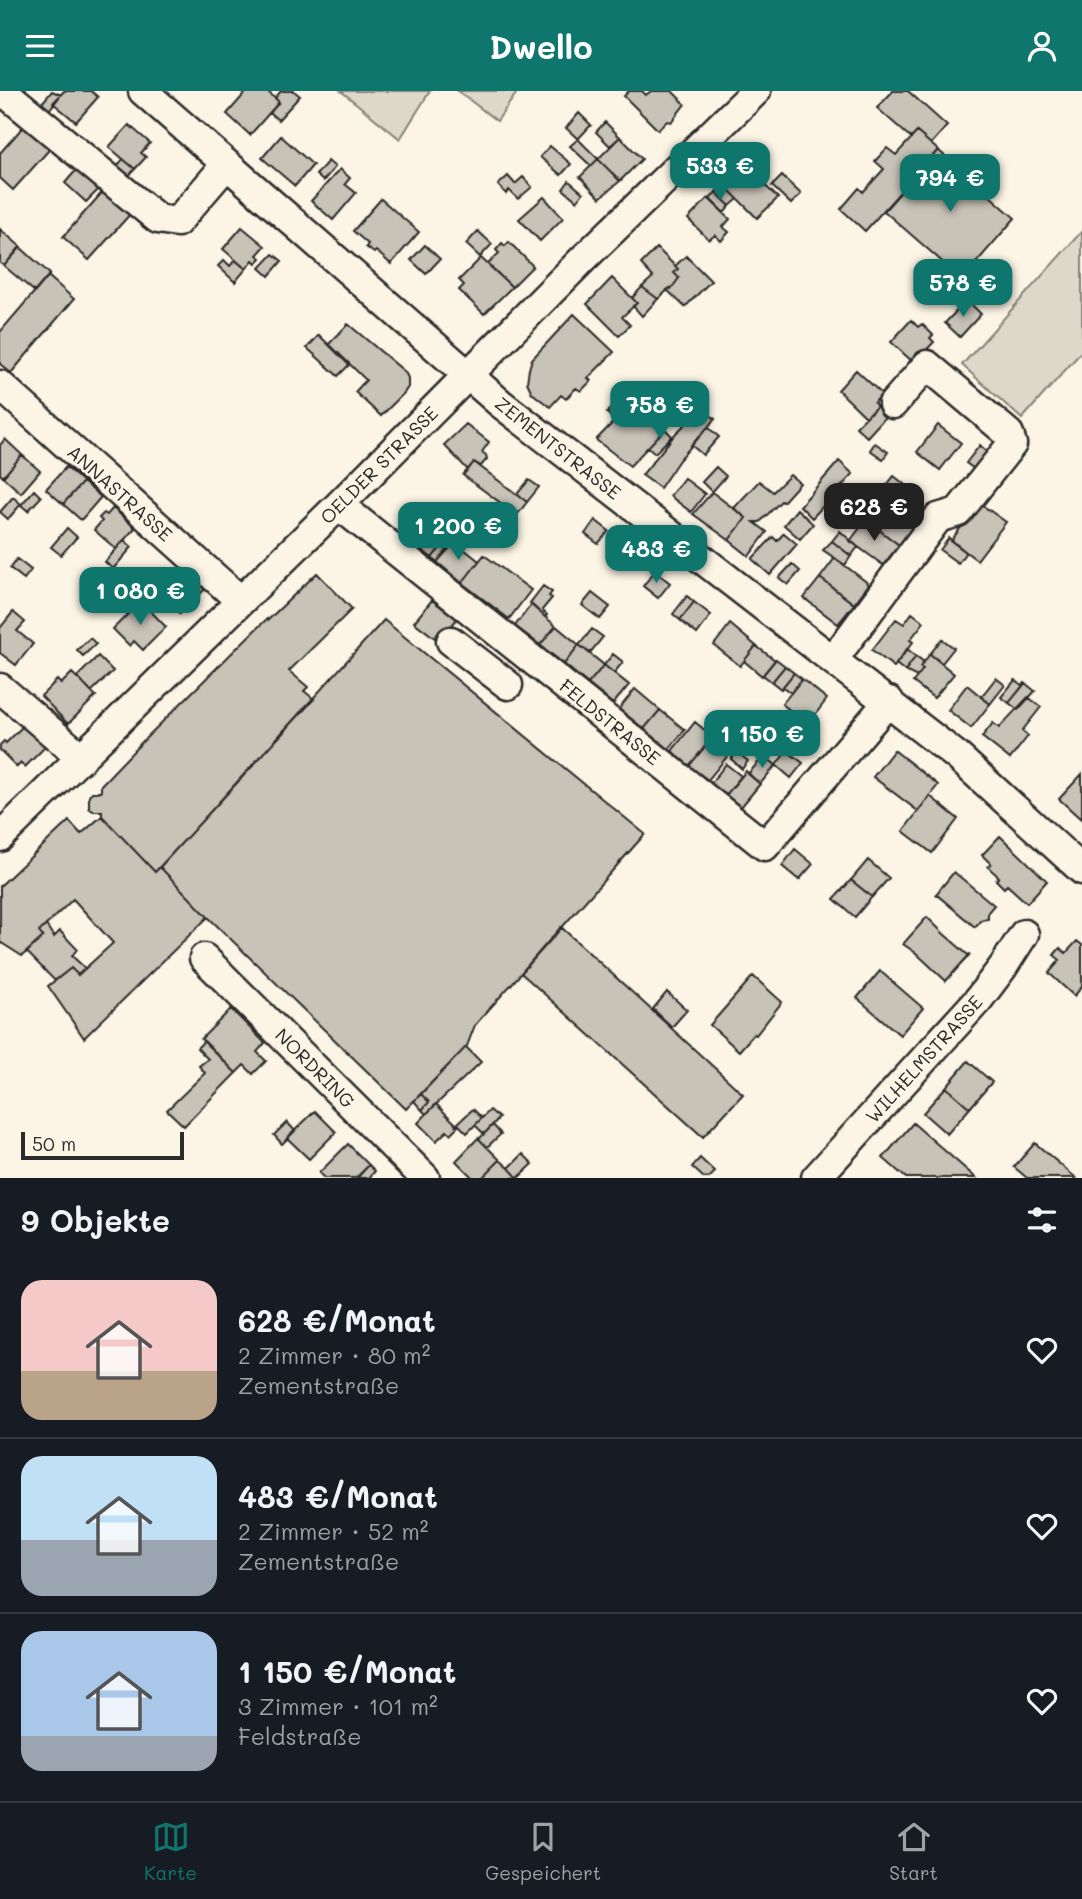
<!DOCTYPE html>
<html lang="de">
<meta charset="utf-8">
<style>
body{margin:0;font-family:Mali,sans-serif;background:#242831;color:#f1f3f6;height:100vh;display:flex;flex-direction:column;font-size:26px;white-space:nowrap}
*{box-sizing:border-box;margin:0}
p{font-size:23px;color:#9ea1a6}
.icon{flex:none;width:38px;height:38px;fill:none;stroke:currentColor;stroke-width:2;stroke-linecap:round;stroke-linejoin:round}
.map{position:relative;height:1087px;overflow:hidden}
.side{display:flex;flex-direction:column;background:#171b24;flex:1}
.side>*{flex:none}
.scale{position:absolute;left:21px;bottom:18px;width:163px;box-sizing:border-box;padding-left:7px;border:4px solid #2b2b2b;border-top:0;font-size:19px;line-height:24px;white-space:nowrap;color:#2b2b2b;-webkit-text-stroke:5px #fcf5e5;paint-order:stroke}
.price{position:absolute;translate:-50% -60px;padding:0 16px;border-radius:14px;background:#0f766e;color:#fff;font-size:23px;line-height:46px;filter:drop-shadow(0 2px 4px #0008)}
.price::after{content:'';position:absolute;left:50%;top:42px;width:21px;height:16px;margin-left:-10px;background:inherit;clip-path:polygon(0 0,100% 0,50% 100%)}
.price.active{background:#222;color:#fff}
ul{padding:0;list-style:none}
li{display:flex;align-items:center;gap:21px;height:175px;padding:0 21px}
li+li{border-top:2px solid #363941}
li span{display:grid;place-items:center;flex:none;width:196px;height:140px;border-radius:21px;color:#555}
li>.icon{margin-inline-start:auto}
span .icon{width:84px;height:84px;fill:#fffc;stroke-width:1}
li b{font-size:30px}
h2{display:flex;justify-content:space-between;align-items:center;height:84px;padding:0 21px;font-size:30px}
header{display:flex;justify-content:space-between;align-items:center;height:91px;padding:0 21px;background:#0f766e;color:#fff;font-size:32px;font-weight:700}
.menu{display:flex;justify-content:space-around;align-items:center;height:98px;border-top:2px solid #363941;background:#171b24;font-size:19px;color:#9ea1a6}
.menu a{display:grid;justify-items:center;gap:4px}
.menu .active{color:#0f766e}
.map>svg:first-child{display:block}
.green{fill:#ded8ca;stroke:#84827a;stroke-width:2}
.building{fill:#c8c3b7;stroke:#2b2b2b;stroke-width:2}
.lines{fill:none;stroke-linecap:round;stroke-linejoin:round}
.minor-casing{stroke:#2b2b2b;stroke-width:33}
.minor{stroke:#fcf5e5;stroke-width:28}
.labels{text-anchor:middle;stroke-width:5;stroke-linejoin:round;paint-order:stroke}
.street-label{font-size:19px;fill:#2b2b2b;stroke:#fcf5e5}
</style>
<header><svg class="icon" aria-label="menu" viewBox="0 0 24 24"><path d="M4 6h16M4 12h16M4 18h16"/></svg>Dwello<svg class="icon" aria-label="person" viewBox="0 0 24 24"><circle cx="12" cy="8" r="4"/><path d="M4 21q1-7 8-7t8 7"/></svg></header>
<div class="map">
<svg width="1082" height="1087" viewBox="0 0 1082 1087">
<rect width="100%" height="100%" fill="#fcf5e5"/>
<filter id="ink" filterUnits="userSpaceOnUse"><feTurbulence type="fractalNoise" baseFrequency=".0143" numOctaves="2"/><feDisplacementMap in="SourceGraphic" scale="14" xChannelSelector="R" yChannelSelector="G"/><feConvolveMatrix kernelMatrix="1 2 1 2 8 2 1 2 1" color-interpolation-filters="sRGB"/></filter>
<g filter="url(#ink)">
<!-- green -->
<path class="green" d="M341 0H430L400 48Z
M458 0H518L497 30Z
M1082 140V260L1022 328 962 274Z"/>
<!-- building -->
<path class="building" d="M52 0 61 4 49 19 42 12Z
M64 0H91L98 6 76 31 53 12Z
M247 0H267L279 11 250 44 227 23Z
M281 0H294L300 5 278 29 270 22 279 11 275 7Z
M629 0H642L646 4 651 0H672L685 13 671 31 667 30 658 39 624 5Z
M893 0H908L947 35 931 53 917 41 911 47 877 17Z
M579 22 591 34 578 48 566 37Z
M30 28 56 51 13 99 0 87V62Z
M605 31 620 46 610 55 596 41Z
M129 34 150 52 141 62 146 66 135 78 109 56Z
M917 41 938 59 865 140 841 118 859 97 863 101 884 78 875 70 887 57 896 64Z
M281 45 313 74 295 95 262 67Z
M620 46 642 68 620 90 598 68Z
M578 48 598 68 591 75 570 55Z
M550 55 571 73 561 84 540 66Z
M938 59 1015 127 962 188 884 120Z
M123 68 135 78 125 89 106 74 110 69 117 76Z
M598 68 620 90 600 107 580 86Z
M328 70 335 76 323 90 316 84Z
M742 72 778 107 757 127 723 93Z
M78 77 100 97 86 111 65 92Z
M340 78 350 87 345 93 356 102 333 129 311 110Z
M508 85 515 93 523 86 532 96 518 108 509 99 506 103 498 94Z
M782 85 801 103 791 113 772 95Z
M569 90 583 102 577 110 563 98Z
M724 94 738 108 730 115 716 101Z
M106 97 132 121 89 169 63 146Z
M716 101 730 115 724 122 710 108Z
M544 106 563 127 540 150 519 128Z
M708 107 730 128 723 136 729 141 721 150 715 144 709 149 688 128Z
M381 108 419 141 391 173 376 160 374 162 366 156 368 153 353 140Z
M242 136 265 155 257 164 261 167 256 172 253 169 246 178 223 158Z
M0 138 21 156 4 175 0 172Z
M478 140 492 153 480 166 466 153Z
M509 151 533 175 512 196 488 173 499 162 496 159 502 152 505 155Z
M425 154 440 168 426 183 411 169Z
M20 156 50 183 35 201 4 175Z
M657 157 678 178 674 182 679 187 671 198 670 197 658 208 642 196 653 186 641 173Z
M273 163 282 170 269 185 260 177Z
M686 165 711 190 685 216 667 199 670 197 671 198 679 187 674 182 678 178 675 175Z
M481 167 512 196 484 223 459 199 464 194 459 189Z
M224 169 230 175 235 169 246 178 235 191 218 175Z
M48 185 74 208 11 282 0 273V241Z
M612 187 637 212 622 226 630 234 619 245 587 213Z
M642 196 658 208 642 225 633 215 637 212 632 207Z
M967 209 981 223 960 246 945 232Z
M574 223 614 261 588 287 591 290 581 300 576 297 566 308 561 304 550 316 532 302 527 291 529 278 532 268Z
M911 229 918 236 922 233 933 244 930 247 934 251 914 272 891 251Z
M348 233 405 281 408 287V296L404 302 381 325 355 301 366 289 329 253Z
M319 244 349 274 338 285 307 257Z
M856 279 882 303 874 312 877 315 866 326 838 299Z
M622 305 632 314 615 330 607 322Z
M877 315 887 324 867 346 856 336Z
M640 316 658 332 655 335 661 340 665 338 630 375 596 349 627 317 633 323Z
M703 317 715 328 679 369 660 397 642 384 676 342Z
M466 333 489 351 482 361 486 364 487 368 481 375 474 371 468 379 444 354Z
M938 334 961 352 940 379 917 361Z
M708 336 719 346 703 364 691 354Z
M665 338 672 345 655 362 648 356Z
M5 348 22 364 3 386 0 383V354Z
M875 352 888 361 883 368 870 359Z
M980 354 993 367 981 383 966 372Z
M22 364 40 380 21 402 3 386Z
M839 370 853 383 812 427 800 415Z
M474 371 527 411 517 424 463 384Z
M66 376 83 391 63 413 46 398Z
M716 376 726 385 712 401 702 391Z
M790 384 800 392 783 411 781 410 760 431H754L767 441 749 465 729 449 746 427 734 417 759 390 773 401Z
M894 385 913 400 906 408 887 394Z
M684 387 705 403 691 421 670 405Z
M529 389 539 396 527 411 517 403Z
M83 391 101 406 81 429 63 413Z
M887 394 906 408 899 417 881 402Z
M34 399 41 406 28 420 21 414Z
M712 401 746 427 729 449 693 423Z
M13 406 21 413 8 428 0 421Z
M881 409 914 434 899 454 866 429Z
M979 412 1006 431 977 469 951 450Z
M113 417 135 437 116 458 94 439 102 430 99 427 104 422 107 424Z
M797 418 813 433 800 448 784 434Z
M423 425 449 446 432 467 406 446Z
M595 429 609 440 598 453 585 443Z
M866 429 899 454 883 474 850 450Z
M67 437 77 446 61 464 51 456Z
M840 440 858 456 851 465 832 450Z
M784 442 797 453 770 484 752 468 773 446 777 450Z
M448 447 453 452 437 471 432 467Z
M949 447 966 461 958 472 940 459Z
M124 449 132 456 113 478 105 471Z
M832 450 851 465 845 474 823 459Z
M455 451 479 470 462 492 437 471Z
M484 464 531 499 509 528 462 492Z
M835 467 869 493 854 513 820 487Z
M17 468 31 479 24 488 10 477Z
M792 473 800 480 788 494 779 487Z
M182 478 205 498 180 523 159 502Z
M655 480 670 492 658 507 643 495Z
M317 482 352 518 289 580 308 596 304 600 314 608 155 781 102 725V720H93L89 717V705L92 701H101V694L143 650 255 539 267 528 268 529Z
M820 487 854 513 838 533 804 507Z
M147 490 163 506 156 512 141 496Z
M543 495 552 501 549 505 552 507 542 519 547 524 545 526 530 512Z
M141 496 156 512 149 519 133 504Z
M592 502 610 516 600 528 582 514Z
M687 505 694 511 680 529 673 523Z
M432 509 457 528 439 550 414 531Z
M141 510 166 536 143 559 134 550 130 555 113 538Z
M694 511 711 524 697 543 680 529Z
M531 514 556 535 540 554 515 535Z
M13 521 25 531 17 540 33 553 16 574 0 562V537Z
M912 522 924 531 910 549 913 551 894 576 872 559 896 528 904 533Z
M384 529 645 743 475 934 467 955 406 1018 208 826 160 776Z
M730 533 756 555 740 575 714 554Z
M556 535 579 554 564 573 540 554Z
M592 538 603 546 590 562 579 554Z
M90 547 96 553 83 565 77 559Z
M942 548 954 557 942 572 930 563Z
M579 554 604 574 588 593 564 573Z
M756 555 775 569 762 585 744 570Z
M907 558 916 565 905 580 896 573Z
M613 563 623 571 614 582 604 574Z
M930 563 954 583 934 607 913 591 923 578 920 576Z
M98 565 113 580 91 601 77 586Z
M916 565 924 571 920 576 923 578 917 586 905 580Z
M776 568 785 575 772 591 763 584Z
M604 574 629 594 613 613 588 593Z
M785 575 794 582 781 598 772 591Z
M72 582 96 605 68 633 41 605 57 589 61 593Z
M794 582 802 588 791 602 783 596Z
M996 587 1005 594 990 613 981 606Z
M802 588 827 608 808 633 782 613Z
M1015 589 1023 595 1009 612 1001 606Z
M1025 592 1035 600 1018 619 1009 612Z
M967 594 990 613 971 637 948 619Z
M635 598 660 619 644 638 619 618Z
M1028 606 1041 616 1022 640 1028 645 1010 668 982 646 993 632 999 637Z
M660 619 685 639 669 658 644 638Z
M695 631 713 646 689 675 672 660Z
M24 634 45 656 25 676 21 672 17 676 0 659V654L4 650 6 652Z
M712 647 730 662 708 689 689 675Z
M894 659 938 694 918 720 873 686Z
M787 660 803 672 791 687 776 674Z
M737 661 748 670 742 678 731 668Z
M764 665 776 674 760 693 748 683Z
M726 673 741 685 726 704 711 692Z
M746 680 760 693 741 716 726 704Z
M1082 683V727L1081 728 1059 708Z
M930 705 958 728 932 762 903 740Z
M102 725 155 781 160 776 208 826 84 947 48 895 71 877 78 884 113 852 73 808 39 841 43 846 22 865 0 851V795L69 730 81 743Z
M1000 745 1047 790 1027 812 1007 794 1004 797 996 789 999 786 988 776 991 773 982 764Z
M795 758 813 773 799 789 782 775Z
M868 769 889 787 872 806 851 789Z
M954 781 994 814 988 821V828L981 829 975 836 936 803Z
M851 789 872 806 855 826 834 808Z
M927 826 944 843 968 864 970 863 946 890 916 862 903 853Z
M46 834 54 846 60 840 77 858 72 865 85 877 78 884 71 877 55 890 27 861 43 846 39 841Z
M561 836 743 1003 703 1046 521 882Z
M1077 850 1082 854V896L1074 905 1049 882 1060 869 1054 864 1060 857 1066 862Z
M880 880 923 917 900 944 857 907Z
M753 885 782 911 756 944 754 943 739 960 710 934Z
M667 901 687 919 672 936 653 918Z
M231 918 265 952 257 961 266 970 253 983 244 974 236 982 201 948Z
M204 950 236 982 184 1035 167 1019 205 982 199 975 208 968 197 957Z
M466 956 481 971 426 1023 422 1019 429 1011 421 1003Z
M968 970 992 991 970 1017 946 996Z
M946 996 970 1017 947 1043 923 1022Z
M421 1003 429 1011 422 1019 414 1010Z
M436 1013 458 1035 450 1043 447 1040 436 1050 418 1032Z
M473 1018 482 1027 467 1042 459 1034H456Z
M490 1019 499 1027 484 1043 475 1034Z
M315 1020 336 1041 309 1068 287 1047Z
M287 1031 295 1040 282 1053 274 1044Z
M913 1032 976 1087H906L883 1067Z
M493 1034 501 1043 487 1056 479 1048Z
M478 1047 500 1069 482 1087H473L456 1070Z
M1035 1052 1076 1087H1027L1014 1076Z
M348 1053 369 1074 356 1087H324L319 1082Z
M523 1063 533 1073 518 1087 509 1077Z
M700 1067 715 1081 709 1087H704L692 1076Z
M500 1069 509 1077 518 1087H482Z
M369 1074 375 1080 369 1087H357Z"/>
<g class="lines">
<!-- minor casing -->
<g class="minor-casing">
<path id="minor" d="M3 0 158 128 177 131 226 74
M143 0 500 312 957 665 1082 779
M0 294 241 510
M339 414 765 755 889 610
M451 550 508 594
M833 569 938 427 958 421 1012 353 1009 343 927 274 893 313
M0 597 82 667
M0 746 339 414 584 167 756 0
M204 867 425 1087
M816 1087 978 909 1003 876 1024 843"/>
</g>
<!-- minor -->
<use href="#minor" class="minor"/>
</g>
</g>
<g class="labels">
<!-- street labels -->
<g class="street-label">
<text transform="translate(558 357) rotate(38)" y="7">ZEMENTSTRASSE</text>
<text transform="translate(379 374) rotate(-45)" y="7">OELDER STRASSE</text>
<text transform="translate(120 402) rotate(42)" y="7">ANNASTRASSE</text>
<text transform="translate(610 631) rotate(39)" y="7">FELDSTRASSE</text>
<text transform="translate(924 968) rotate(-48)" y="7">WILHELMSTRASSE</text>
<text transform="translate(315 977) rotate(45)" y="7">NORDRING</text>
</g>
</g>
</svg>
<div class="scale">50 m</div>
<b class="price" style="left:720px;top:111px">533 €</b>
<b class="price" style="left:950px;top:123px">794 €</b>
<b class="price" style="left:963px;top:228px">578 €</b>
<b class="price" style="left:660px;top:350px">758 €</b>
<b class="price active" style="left:874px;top:452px">628 €</b>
<b class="price" style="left:458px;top:471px">1 200 €</b>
<b class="price" style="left:656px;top:494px">483 €</b>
<b class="price" style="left:140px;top:536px">1 080 €</b>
<b class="price" style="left:762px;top:679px">1 150 €</b>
</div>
<section class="side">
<h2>9 Objekte<svg class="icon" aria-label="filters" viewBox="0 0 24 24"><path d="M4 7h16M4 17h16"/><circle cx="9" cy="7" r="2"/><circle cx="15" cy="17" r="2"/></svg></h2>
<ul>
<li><span style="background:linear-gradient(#f6c9c9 65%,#b9a48a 0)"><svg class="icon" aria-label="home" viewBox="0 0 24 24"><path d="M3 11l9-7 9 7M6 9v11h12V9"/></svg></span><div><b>628 €/Monat</b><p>2 Zimmer · 80 m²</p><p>Zementstraße</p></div><svg class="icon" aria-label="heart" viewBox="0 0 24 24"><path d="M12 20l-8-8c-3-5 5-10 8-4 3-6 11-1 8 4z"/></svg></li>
<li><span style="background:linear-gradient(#bfe0f5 60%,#9aa5b1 0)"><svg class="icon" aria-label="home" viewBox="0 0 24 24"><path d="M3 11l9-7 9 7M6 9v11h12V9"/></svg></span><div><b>483 €/Monat</b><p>2 Zimmer · 52 m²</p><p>Zementstraße</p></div><svg class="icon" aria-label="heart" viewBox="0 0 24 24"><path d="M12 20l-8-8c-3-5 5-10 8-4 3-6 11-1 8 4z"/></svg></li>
<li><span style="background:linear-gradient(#a9c7e8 75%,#9aa5b1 0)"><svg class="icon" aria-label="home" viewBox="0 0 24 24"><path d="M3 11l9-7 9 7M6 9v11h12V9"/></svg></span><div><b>1 150 €/Monat</b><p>3 Zimmer · 101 m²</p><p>Feldstraße</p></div><svg class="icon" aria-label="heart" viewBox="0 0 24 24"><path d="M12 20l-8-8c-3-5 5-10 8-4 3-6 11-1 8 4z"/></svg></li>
</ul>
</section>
<nav class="menu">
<a class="active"><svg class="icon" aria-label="map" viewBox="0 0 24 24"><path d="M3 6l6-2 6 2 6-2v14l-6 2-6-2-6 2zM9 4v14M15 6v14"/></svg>Karte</a>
<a><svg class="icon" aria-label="saved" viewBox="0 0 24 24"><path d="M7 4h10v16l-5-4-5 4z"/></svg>Gespeichert</a>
<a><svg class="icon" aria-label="home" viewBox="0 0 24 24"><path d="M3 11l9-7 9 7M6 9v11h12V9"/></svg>Start</a>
</nav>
